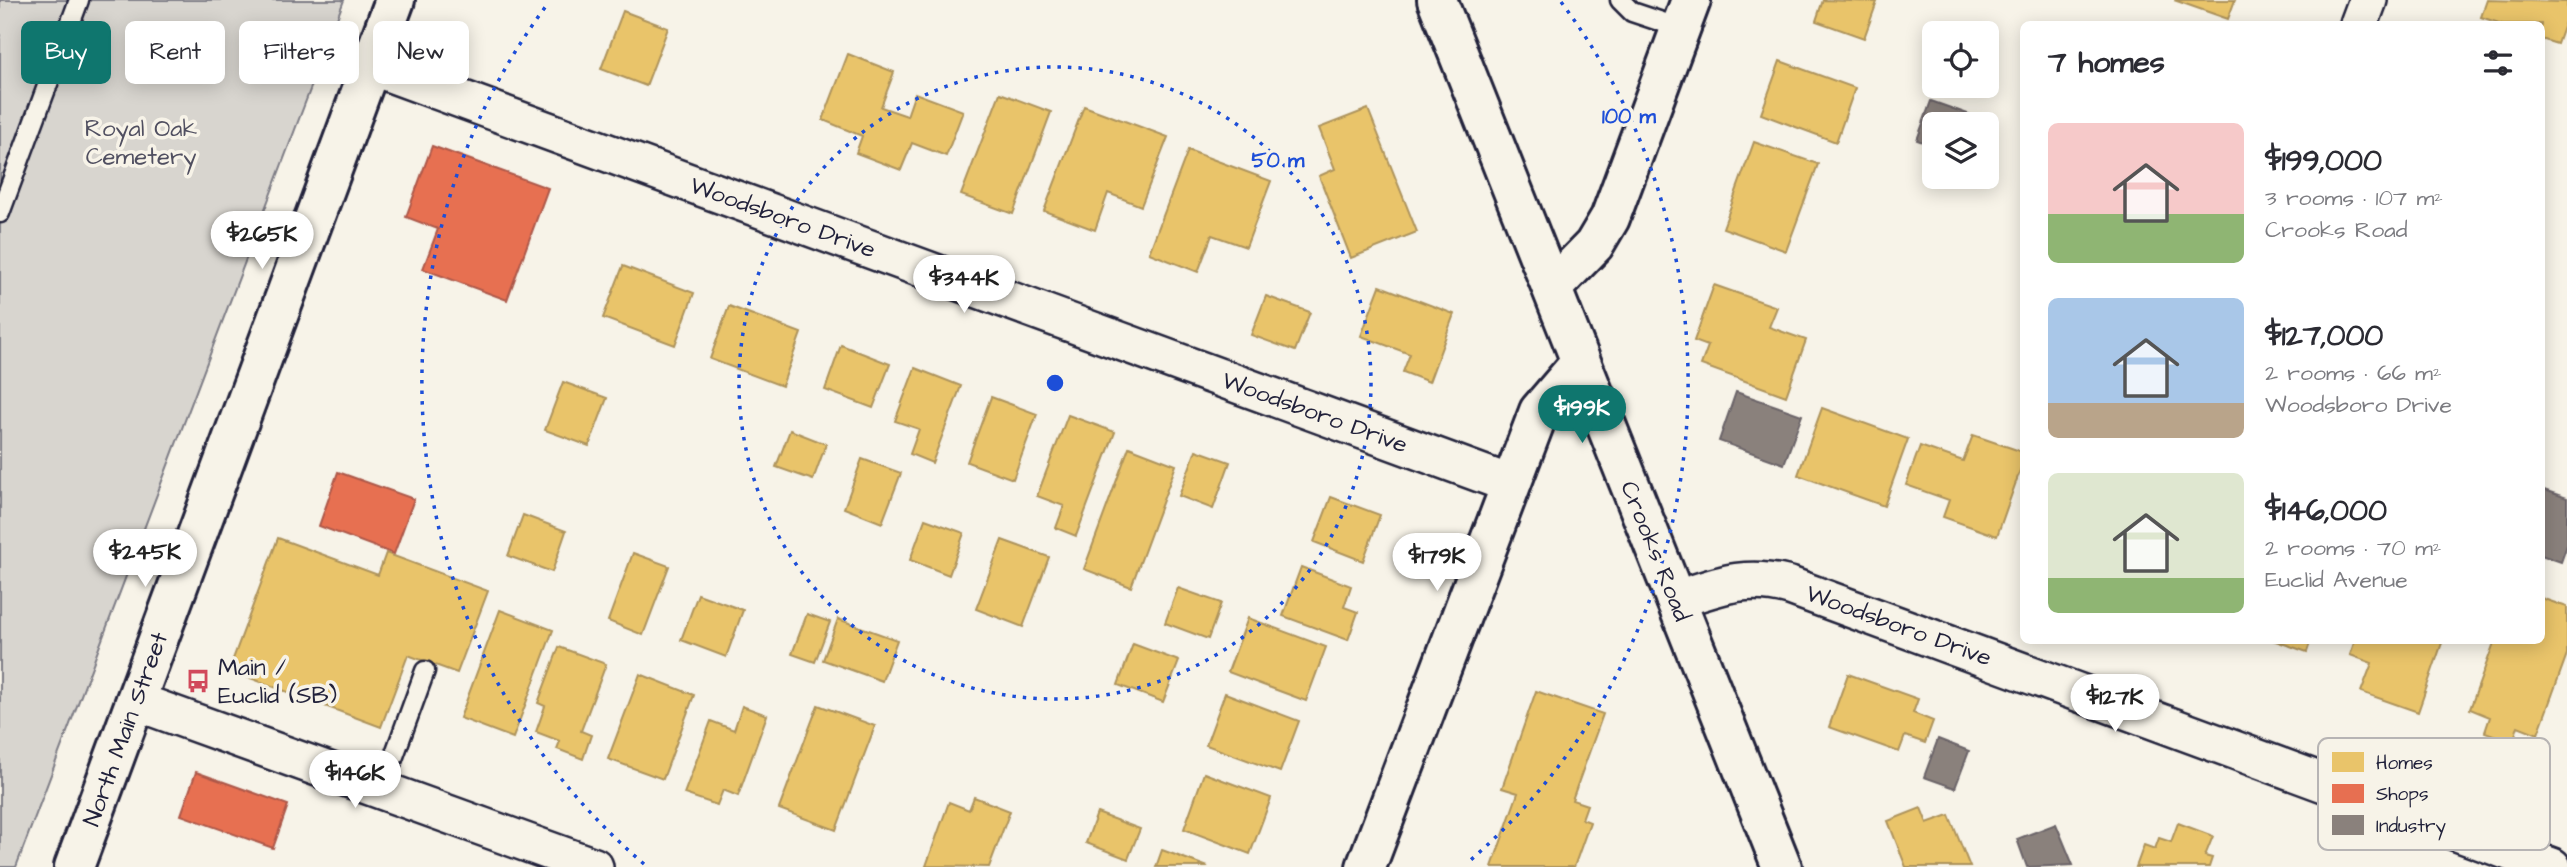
<!DOCTYPE html>
<meta charset="utf-8">
<style>
body{margin:0;font-family:"Architects Daughter",sans-serif;background:#f7f7f7;color:#2b2b33;height:100vh;display:flex;flex-direction:column;font-size:26px;white-space:nowrap}
*{box-sizing:border-box;margin:0}
p{font-size:23px;color:#7c7c81}
.icon{flex:none;width:38px;height:38px;fill:none;stroke:currentColor;stroke-width:2;stroke-linecap:round;stroke-linejoin:round}
.map{position:relative;flex:1;overflow:hidden}
.drawer{position:absolute;left:2020px;top:21px;width:525px;height:623px;display:flex;flex-direction:column;background:#fff;border-radius:10px;box-shadow:0 4px 18px #0003}
.drawer>*{flex:none}
.banner{position:absolute;left:21px;top:21px;width:665px;height:63px;display:flex;gap:14px}
.fabs{position:absolute;left:1922px;top:21px;display:grid;gap:14px}
.fabs a{display:grid;place-items:center;width:77px;height:77px;border-radius:10px;background:#fff;box-shadow:0 4px 18px #0003;font-size:35px}
.price{position:absolute;translate:-50% -60px;padding:0 16px;border-radius:24px;background:#fff;color:#222;font-size:23px;line-height:46px;filter:drop-shadow(0 2px 4px #0008)}
.price::after{content:'';position:absolute;left:50%;top:42px;width:21px;height:16px;margin-left:-10px;background:inherit;clip-path:polygon(0 0,100% 0,50% 100%)}
.price.selected{background:#0f766e;color:#fff}
ul{padding:0;list-style:none}
li{display:flex;align-items:center;gap:21px;height:175px;padding:0 28px}
li span{display:grid;place-items:center;flex:none;width:196px;height:140px;border-radius:10px;color:#555}
li>.icon{margin-inline-start:auto}
span .icon{width:84px;height:84px;fill:#fffc;stroke-width:1}
li b{font-size:30px}
h2{display:flex;justify-content:space-between;align-items:center;height:84px;padding:0 28px;font-size:30px}
.pill{padding:0 24px;border-radius:10px;background:#fff;box-shadow:0 4px 18px #0003;font-size:24px;line-height:63px}
.pill.selected{background:#0f766e;color:#fff}
.map>svg:first-child{display:block}
.green{fill:#d8d5cf;stroke:#7d7c85;stroke-width:2}
.homes{fill:#e9c46a;stroke:#ad935c;stroke-width:2}
.shops{fill:#e76f51;stroke:#ac584a;stroke-width:2}
.industry{fill:#8a817c;stroke:#6b6468;stroke-width:2}
.lines{fill:none;stroke-linecap:round;stroke-linejoin:round}
.lane-casing{stroke:#22223b;stroke-width:23}
.street-casing{stroke:#22223b;stroke-width:42}
.secondary-casing{stroke:#22223b;stroke-width:44}
.lane{stroke:#f7f3e8;stroke-width:18}
.street{stroke:#f7f3e8;stroke-width:37}
.secondary{stroke:#f7f3e8;stroke-width:38}
.ring{fill:none;stroke:#1d4ed8;stroke-width:3.5;stroke-dasharray:3.5 7}
.labels{text-anchor:middle;stroke-width:7;stroke-linejoin:round;paint-order:stroke}
.park-label{font-size:24px;fill:#504f60;stroke:#f7f3e8}
.street-label{font-size:24px;fill:#22223b;stroke:#f7f3e8}
.poi-label{font-size:24px;fill:#22223b;stroke:#f7f3e8;text-anchor:start}
.key{fill:#f7f3e8;stroke:#b7b4b4;stroke-width:2}
.key-label{font-size:19px;fill:#22223b}
.centre{fill:#1d4ed8;stroke:#f7f3e8;stroke-width:3.5}
.ring-label{font-size:21px;text-anchor:middle;font-weight:bold;fill:#1d4ed8;stroke:#f7f3e8;stroke-width:7;stroke-linejoin:round;paint-order:stroke}
</style>
<div class="map">
<svg width="2567" height="867" viewBox="0 0 2567 867">
<rect width="100%" height="100%" fill="#f7f3e8"/>
<filter id="ink" filterUnits="userSpaceOnUse"><feTurbulence type="fractalNoise" baseFrequency=".0143" numOctaves="2"/><feDisplacementMap in="SourceGraphic" scale="14" xChannelSelector="R" yChannelSelector="G"/><feConvolveMatrix kernelMatrix="1 2 1 2 8 2 1 2 1" color-interpolation-filters="sRGB"/></filter>
<g filter="url(#ink)">
<!-- green -->
<path class="green" d="M0 0H344L16 867H0Z"/>
<!-- homes -->
<path class="homes" d="M1823 0 1877 2 1864 38 1816 21Z
M2174 0H2235L2228 19Z
M2487 0 2567 2V16L2557 44 2541 39V24H2502L2481 17Z
M623 11 668 28 646 86 601 69Z
M848 54 894 72 881 107 907 116 915 93 963 111 946 156 912 143 901 170 856 153 862 136 823 120Z
M1780 61 1855 88 1836 142 1761 114Z
M1000 93 1051 112 1013 214 961 195Z
M1084 106 1168 137 1141 206 1108 193 1095 230 1044 211Z
M1368 109 1417 232 1351 258 1319 176 1335 169 1319 128Z
M1754 142 1818 164 1786 251 1723 228Z
M1188 150 1271 181 1246 247 1212 235 1198 272 1149 253Z
M623 266 694 293 675 345 603 318Z
M1714 285 1777 307 1769 327 1806 340 1786 396 1701 365 1708 346 1694 341Z
M1380 286 1454 314 1429 382 1403 372 1410 354 1361 336Z
M1266 296 1310 312 1295 351 1251 335Z
M729 306 801 333 782 386 710 359Z
M841 345 890 364 873 408 825 390Z
M915 368 961 386 932 463 910 454 919 429 895 421Z
M563 382 607 398 589 446 545 430Z
M991 397 1037 414 1013 479 967 462Z
M1822 408 1908 439 1884 506 1798 475Z
M1068 415 1115 432 1076 536 1056 528 1064 506 1037 496Z
M790 430 826 444 813 480 776 467Z
M1973 435 2023 452V462L1997 536 1943 517 1949 500 1906 485 1920 446 1963 461Z
M1129 447 1176 465 1131 587 1084 569Z
M1196 450 1230 462 1213 509 1179 496Z
M862 459 901 473 882 523 844 508Z
M1331 497 1380 515 1363 561 1314 542Z
M523 515 566 531 552 572 508 556Z
M925 519 964 533 949 575 910 560Z
M278 538 378 575 386 553 488 591 457 673 408 655 381 727 229 670Z
M1002 540 1049 557 1023 627 976 609Z
M633 553 669 566 643 635 608 621Z
M1301 567 1351 586 1344 607 1358 612 1348 640 1283 616Z
M1178 588 1221 603 1208 639 1165 623Z
M698 594 743 610 726 657 681 640Z
M2541 598 2567 607V654L2538 734 2518 726 2513 742 2485 732 2490 717 2470 709 2495 640H2541Z
M500 610 553 630 513 738 460 718Z
M807 614 830 622 815 662 792 654Z
M1248 618 1326 647 1306 701 1228 672Z
M838 619 897 640 882 681 823 660Z
M2273 640H2311L2307 652Z
M2355 640H2443L2418 712 2361 692 2372 663 2350 655Z
M1133 644 1179 661 1163 702 1118 685Z
M559 647 606 664 581 731 591 735 583 759 557 749 560 741 536 732 545 706 538 703Z
M640 674 694 695 663 779 608 759Z
M1848 674 1918 699 1913 713 1933 721 1925 743 1905 736 1899 752 1829 727Z
M1536 691 1603 714 1572 800 1587 805 1582 819 1590 822 1574 867H1492L1518 793 1502 788Z
M1225 693 1299 721 1280 772 1206 745Z
M818 705 875 726 836 830 779 809Z
M742 706 767 715 738 796 723 790 717 805 684 794 711 721 734 730Z
M1204 773 1271 798 1250 854 1184 829Z
M974 797 1010 811 989 867 926 866 949 802 969 810Z
M1921 808 1927 823 1949 815 1970 867H1906L1888 821Z
M1097 813 1140 829 1128 859 1086 843Z
M2178 823 2213 836 2205 856 2212 858 2209 867H2136L2144 845 2155 849 2159 838 2171 842Z
M1162 850 1208 867H1156Z"/>
<!-- shops -->
<path class="shops" d="M432 146 548 188 507 300 423 269 438 229 406 217Z
M338 472 414 499 394 554 319 526Z
M196 772 288 805 273 848 181 815Z"/>
<!-- industry -->
<path class="industry" d="M1931 101 1976 117 1974 124H1934V146L1917 140Z
M1736 392 1802 415 1784 464 1719 441Z
M2541 489 2567 498V545L2561 562 2541 555Z
M1938 739 1969 751 1955 788 1924 777Z
M2056 824 2073 865 2027 867 2017 839Z"/>
<g class="lines">
<!-- lane casing -->
<g class="lane-casing">
<path id="lane" d="M1620 0 1632 12 1680 28
M0 213 79 0
M382 789 425 671"/>
</g>
<!-- street casing -->
<g class="street-casing">
<path id="street" d="M2359 24 2368 0
M371 66 1510 484
M1675 600C1718 586 1745 574 1790 586L2552 867
M135 701 594 867"/>
</g>
<!-- secondary casing -->
<g class="secondary-casing">
<path id="secondary" d="M1437 0 1782 867
M1552 288 1594 245 1610 218 1691 0
M74 867 395 0
M1366 867 1539 411 1581 362"/>
</g>
<!-- lane -->
<use href="#lane" class="lane"/>
<!-- street -->
<use href="#street" class="street"/>
<!-- secondary -->
<use href="#secondary" class="secondary"/>
</g>
</g>
<!-- distance rings -->
<g class="ring">
<circle cx="1055" cy="383" r="316"/>
<path d="M644 864A633 633 0 0 1 549 2M1561 2A633 633 0 0 1 1466 864"/>
</g>
<!-- icons -->
<defs>
<g id="bus-bare" transform="scale(1.89)"><path d="M-5-6H5V4H4V6H2V4H-2V6H-4V4H-5ZM-3.5-4V0h7V-4ZM-3.5 1.2v1.5H-2V1.2ZM2 1.2v1.5H3.5V1.2Z" fill="#d1495b" stroke="#f7f3e8" stroke-width="2.5" paint-order="stroke"/></g>
</defs>
<g fill-rule="evenodd">
<use href="#bus-bare" x="198" y="681"/>
</g>
<g class="labels">
<!-- park labels -->
<g class="park-label">
<text x="141" y="136">Royal Oak<tspan x="141" dy="28">Cemetery</tspan></text>
</g>
<!-- street labels -->
<g class="street-label">
<text transform="translate(783 217) rotate(20)" y="8">Woodsboro Drive</text>
<text transform="translate(1315 412) rotate(20)" y="8">Woodsboro Drive</text>
<text transform="translate(1656 551) rotate(68)" y="8">Crooks Road</text>
<text transform="translate(1899 625) rotate(20)" y="8">Woodsboro Drive</text>
<text transform="translate(125 729) rotate(-70)" y="8">North Main Street</text>
</g>
<!-- poi labels -->
<g class="poi-label">
<text x="218" y="675">Main /<tspan x="218" dy="28">Euclid (SB)</tspan></text>
</g>
</g>
<!-- legend -->
<rect x="2318" y="738" width="232" height="112" rx="10" class="key"/>
<rect x="2332" y="752" width="32" height="20" fill="#e9c46a"/>
<rect x="2332" y="784" width="32" height="19" fill="#e76f51"/>
<rect x="2332" y="815" width="32" height="20" fill="#8a817c"/>
<g class="key-label">
<text x="2376" y="769">Homes</text>
<text x="2376" y="800">Shops</text>
<text x="2376" y="832">Industry</text>
</g>
<circle cx="1055" cy="383" r="10" class="centre"/>
<g class="ring-label">
<text x="1629" y="123">100 m</text>
<text x="1278" y="167">50 m</text>
</g>
</svg>
<div class="fabs">
<a><svg class="icon" aria-label="locate" viewBox="0 0 24 24"><circle cx="12" cy="12" r="6"/><path d="M12 2v4M12 18v4M2 12h4M18 12h4"/></svg></a>
<a><svg class="icon" aria-label="layers" viewBox="0 0 24 24"><path d="M12 4l9 5-9 5-9-5zM3 14l9 5 9-5"/></svg></a>
</div>
<b class="price" style="left:262px;top:271px">$265K</b>
<b class="price" style="left:964px;top:315px">$344K</b>
<b class="price selected" style="left:1582px;top:445px">$199K</b>
<b class="price" style="left:145px;top:589px">$245K</b>
<b class="price" style="left:1437px;top:593px">$179K</b>
<b class="price" style="left:2115px;top:734px">$127K</b>
<b class="price" style="left:355px;top:810px">$146K</b>
<div class="banner">
<a class="pill selected">Buy</a>
<a class="pill">Rent</a>
<a class="pill">Filters</a>
<a class="pill">New</a>
</div>
<section class="drawer">
<h2>7 homes<svg class="icon" aria-label="filters" viewBox="0 0 24 24"><path d="M4 7h16M4 17h16"/><circle cx="9" cy="7" r="2"/><circle cx="15" cy="17" r="2"/></svg></h2>
<ul>
<li><span style="background:linear-gradient(#f6c9c9 65%,#8fb573 0)"><svg class="icon" aria-label="home" viewBox="0 0 24 24"><path d="M3 11l9-7 9 7M6 9v11h12V9"/></svg></span><div><b>$199,000</b><p>3 rooms · 107 m²</p><p>Crooks Road</p></div></li>
<li><span style="background:linear-gradient(#a9c7e8 75%,#b9a48a 0)"><svg class="icon" aria-label="home" viewBox="0 0 24 24"><path d="M3 11l9-7 9 7M6 9v11h12V9"/></svg></span><div><b>$127,000</b><p>2 rooms · 66 m²</p><p>Woodsboro Drive</p></div></li>
<li><span style="background:linear-gradient(#dfe7d0 75%,#8fb573 0)"><svg class="icon" aria-label="home" viewBox="0 0 24 24"><path d="M3 11l9-7 9 7M6 9v11h12V9"/></svg></span><div><b>$146,000</b><p>2 rooms · 70 m²</p><p>Euclid Avenue</p></div></li>
</ul>
</section>
</div>
